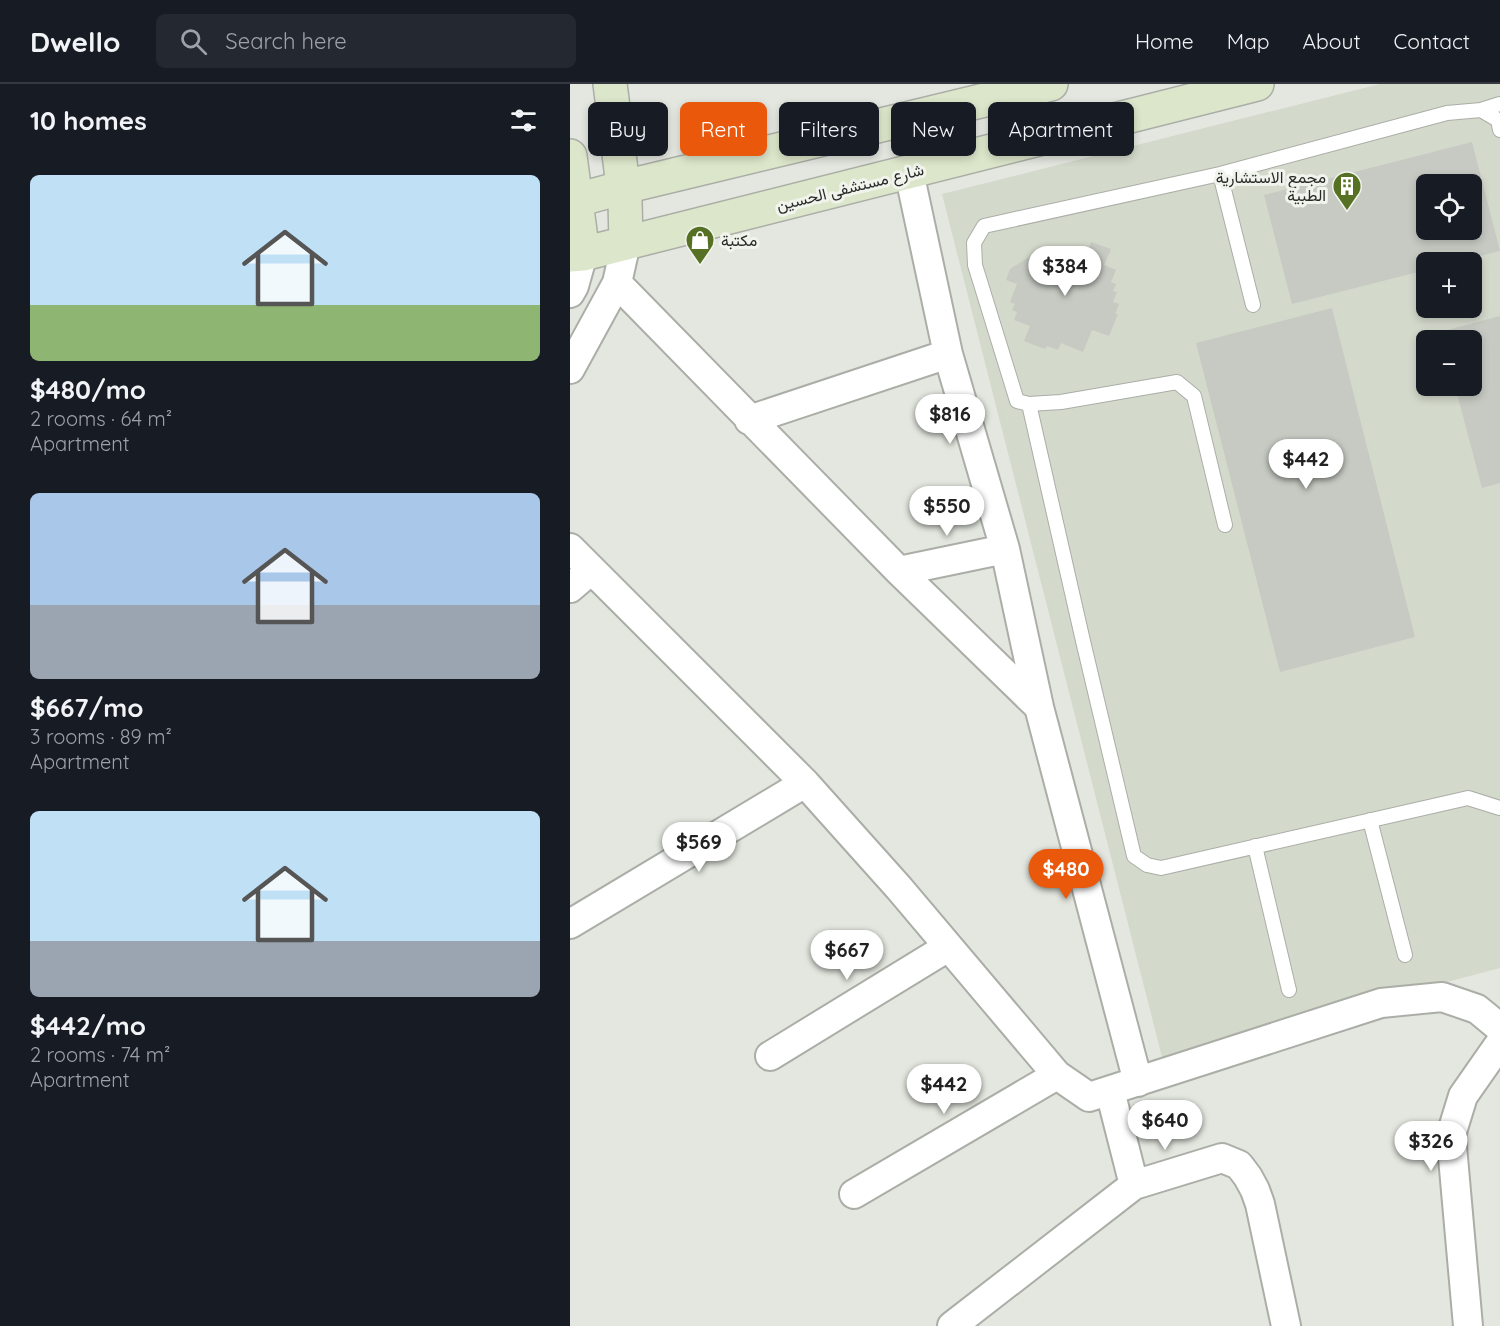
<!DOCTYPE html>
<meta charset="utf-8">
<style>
body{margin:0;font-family:Quicksand,Vazirmatn,sans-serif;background:#242831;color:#f1f3f6;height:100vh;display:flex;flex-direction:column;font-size:22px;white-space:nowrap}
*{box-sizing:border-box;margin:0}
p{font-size:20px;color:#9ea1a6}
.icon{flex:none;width:33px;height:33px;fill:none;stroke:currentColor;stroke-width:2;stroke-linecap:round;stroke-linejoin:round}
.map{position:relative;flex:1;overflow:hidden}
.side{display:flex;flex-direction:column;background:#171b24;width:570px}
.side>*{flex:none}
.guide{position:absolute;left:18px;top:18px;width:570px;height:54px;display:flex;gap:12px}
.buttons{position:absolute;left:846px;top:90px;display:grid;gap:12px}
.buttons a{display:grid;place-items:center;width:66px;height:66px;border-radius:9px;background:#171b24;box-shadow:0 3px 9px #0003;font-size:30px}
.price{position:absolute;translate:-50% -51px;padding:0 14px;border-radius:21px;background:#fff;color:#222;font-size:20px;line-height:39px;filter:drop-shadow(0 2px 3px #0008)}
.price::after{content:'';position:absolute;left:50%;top:36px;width:18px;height:14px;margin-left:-9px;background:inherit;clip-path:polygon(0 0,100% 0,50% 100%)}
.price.active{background:#ea580c;color:#fff}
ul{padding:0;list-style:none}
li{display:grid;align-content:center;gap:12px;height:318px;padding:0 30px}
li span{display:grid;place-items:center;height:186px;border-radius:9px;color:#555}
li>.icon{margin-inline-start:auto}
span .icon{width:108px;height:108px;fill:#fffc;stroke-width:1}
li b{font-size:26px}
h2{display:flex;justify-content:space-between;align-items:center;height:72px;padding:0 30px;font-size:26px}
.pill{padding:0 21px;border-radius:9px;background:#171b24;box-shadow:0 3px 9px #0003;font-size:21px;line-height:54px}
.pill.active{background:#ea580c;color:#fff}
header{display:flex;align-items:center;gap:36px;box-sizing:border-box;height:84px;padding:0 30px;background:#171b24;border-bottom:2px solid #363941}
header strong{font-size:28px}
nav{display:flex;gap:33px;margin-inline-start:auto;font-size:21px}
.search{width:420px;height:54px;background:#242831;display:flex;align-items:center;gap:15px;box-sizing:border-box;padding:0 21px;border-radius:9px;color:#9ea1a6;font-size:22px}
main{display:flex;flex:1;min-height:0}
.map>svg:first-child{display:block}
.built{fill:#d3d9cb;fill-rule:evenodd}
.building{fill:#c7cac3;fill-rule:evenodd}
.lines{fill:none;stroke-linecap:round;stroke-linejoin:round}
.lane-casing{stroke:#abaea7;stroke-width:16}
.street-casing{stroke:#abaea7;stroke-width:32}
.secondary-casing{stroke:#abaea7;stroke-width:36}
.lane{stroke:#fff;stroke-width:14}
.street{stroke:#fff;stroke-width:28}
.secondary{stroke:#dce6ca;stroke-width:33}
.labels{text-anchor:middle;stroke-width:6;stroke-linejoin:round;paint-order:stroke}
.poi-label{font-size:16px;fill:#2a2b28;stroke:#f1f4ed;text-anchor:end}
.street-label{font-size:16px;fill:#2a2b28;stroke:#f1f4ed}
</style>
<header>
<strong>Dwello</strong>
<div class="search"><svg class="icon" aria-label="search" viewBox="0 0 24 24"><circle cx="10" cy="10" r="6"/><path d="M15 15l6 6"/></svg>Search here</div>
<nav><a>Home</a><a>Map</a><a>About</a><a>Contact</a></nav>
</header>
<main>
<section class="side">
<h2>10 homes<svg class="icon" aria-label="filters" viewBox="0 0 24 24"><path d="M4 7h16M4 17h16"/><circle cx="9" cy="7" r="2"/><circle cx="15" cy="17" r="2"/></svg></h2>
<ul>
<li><span style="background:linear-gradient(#bfe0f5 70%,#8fb573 0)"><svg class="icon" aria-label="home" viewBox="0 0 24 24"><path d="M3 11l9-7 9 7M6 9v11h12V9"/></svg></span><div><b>$480/mo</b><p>2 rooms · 64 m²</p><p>Apartment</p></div></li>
<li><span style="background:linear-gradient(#a9c7e8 60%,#9aa5b1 0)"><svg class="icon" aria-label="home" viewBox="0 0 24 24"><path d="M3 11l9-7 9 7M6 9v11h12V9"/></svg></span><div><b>$667/mo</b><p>3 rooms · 89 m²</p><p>Apartment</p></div></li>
<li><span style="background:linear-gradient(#bfe0f5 70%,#9aa5b1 0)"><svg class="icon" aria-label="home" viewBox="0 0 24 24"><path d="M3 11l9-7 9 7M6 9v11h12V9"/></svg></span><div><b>$442/mo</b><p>2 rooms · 74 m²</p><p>Apartment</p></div></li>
</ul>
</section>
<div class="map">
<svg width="930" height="1242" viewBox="0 0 930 1242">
<rect width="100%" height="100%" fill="#e3e7df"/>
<!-- built -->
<path class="built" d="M810 0H930V884L592 973 372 110ZM856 100H902V146H856ZM856 178H902V224H856ZM856 256H902V302H856Z"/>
<!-- building -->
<path class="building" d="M902 58 930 167 886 178H856V186L722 220 694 111ZM856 100H902V146H856Z
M521 158 541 165 534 181 546 186 541 198 546 200 543 207 547 208 543 218 549 220 545 230H548L539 252 522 246 513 268 491 259 488 266 477 262 475 265 454 257 460 242 444 236 447 228 442 226 445 220 440 218 447 200 436 196 440 185 459 173 475 179 487 171 493 162 516 171Z
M762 224 845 553 710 588 626 259Z
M930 232V399L912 404 885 302H902V256H873L870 248Z"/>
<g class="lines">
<!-- lane casing -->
<g class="lane-casing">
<path id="lane" d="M911 26 930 20
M650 90 683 221
M459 320 513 557 564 772 577 781 591 784 898 714 930 724
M655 441 624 312 607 298 491 318 459 320 447 317 405 181 404 159 414 142 650 90 877 29 911 26 928 36 930 46
M800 736 835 871
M685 762 719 906"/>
</g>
<!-- street casing -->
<g class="street-casing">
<path id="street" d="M339 88 378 270 435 465 469 623 568 998
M47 199 329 487 469 623
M0 209 4 202 13 170
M0 285 47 199 56 159
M179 336 378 270
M0 464 235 699 329 804 487 991 519 1013 811 919 872 913 907 925 930 944
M329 487 435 465
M0 504 21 486
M0 840 235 699
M200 972 378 863
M540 1007 564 1101
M284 1110 487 991
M382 1242 564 1101 652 1074 669 1081 678 1093 685 1106 690 1120 716 1242
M898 1242 881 1051 893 1012 930 959"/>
</g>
<!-- secondary casing -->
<g class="secondary-casing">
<path id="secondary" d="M40 0 55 117 56 159
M0 72 13 170
M0 118 54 103 481 0
M0 171 13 170 56 159 687 0"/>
</g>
<!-- lane -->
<use href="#lane" class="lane"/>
<!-- street -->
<use href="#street" class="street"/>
<!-- secondary -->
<use href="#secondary" class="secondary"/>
</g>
<!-- icons -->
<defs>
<g id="building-pin" transform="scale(1.5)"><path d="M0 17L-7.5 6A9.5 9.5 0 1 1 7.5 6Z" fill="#567124" stroke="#f1f4ed"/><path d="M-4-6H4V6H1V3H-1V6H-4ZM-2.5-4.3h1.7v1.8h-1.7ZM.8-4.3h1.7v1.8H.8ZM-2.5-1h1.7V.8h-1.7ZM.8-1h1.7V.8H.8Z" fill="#fff"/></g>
<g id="shop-pin" transform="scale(1.5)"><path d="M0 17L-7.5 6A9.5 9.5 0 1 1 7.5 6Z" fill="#567124" stroke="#f1f4ed"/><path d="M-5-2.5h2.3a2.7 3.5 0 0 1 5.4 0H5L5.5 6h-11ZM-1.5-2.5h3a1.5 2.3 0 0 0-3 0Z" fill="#fff"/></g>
</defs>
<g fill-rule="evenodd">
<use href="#building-pin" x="777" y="102"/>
<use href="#shop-pin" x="130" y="156"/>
</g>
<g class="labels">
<!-- poi labels -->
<g class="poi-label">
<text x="756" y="99">مجمع الاستشارية<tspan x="756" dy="18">الطبية</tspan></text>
<text x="151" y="162" text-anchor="start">مكتبة</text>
</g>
<!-- street labels -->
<g class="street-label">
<text transform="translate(280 103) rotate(-14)" y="6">شارع مستشفى الحسين</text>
</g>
</g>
</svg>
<div class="buttons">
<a><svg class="icon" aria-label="locate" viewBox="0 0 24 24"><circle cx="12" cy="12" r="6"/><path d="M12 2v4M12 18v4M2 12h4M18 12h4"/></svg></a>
<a>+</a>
<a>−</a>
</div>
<b class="price" style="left:495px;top:213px">$384</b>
<b class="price" style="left:380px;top:361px">$816</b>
<b class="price" style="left:736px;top:406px">$442</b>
<b class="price" style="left:377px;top:453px">$550</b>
<b class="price" style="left:129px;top:789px">$569</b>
<b class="price active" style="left:496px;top:816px">$480</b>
<b class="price" style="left:277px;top:897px">$667</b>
<b class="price" style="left:374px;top:1031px">$442</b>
<b class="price" style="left:595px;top:1067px">$640</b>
<b class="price" style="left:861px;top:1088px">$326</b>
<div class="guide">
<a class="pill">Buy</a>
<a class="pill active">Rent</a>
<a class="pill">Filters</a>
<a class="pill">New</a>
<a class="pill">Apartment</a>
</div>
</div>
</main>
